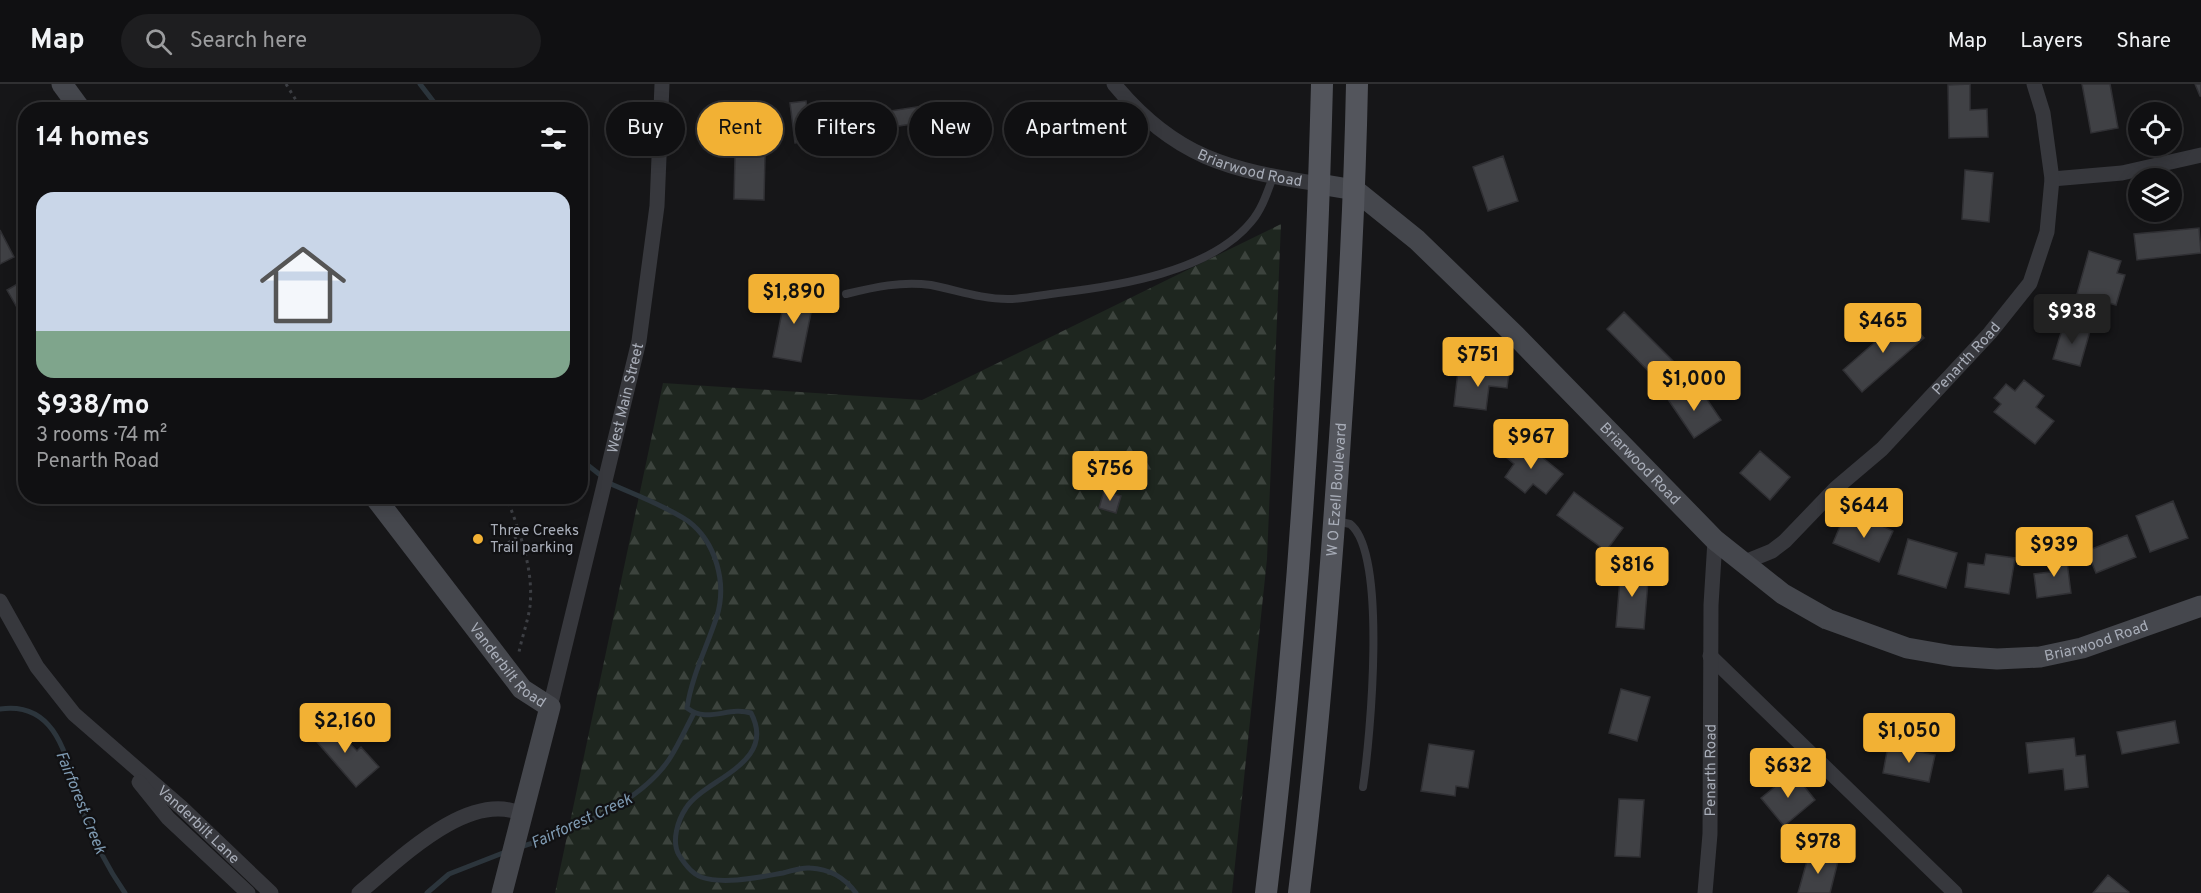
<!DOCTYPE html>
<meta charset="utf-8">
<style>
body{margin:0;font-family:Overpass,sans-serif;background:#1e1e20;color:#f1f3f6;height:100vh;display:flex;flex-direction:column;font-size:22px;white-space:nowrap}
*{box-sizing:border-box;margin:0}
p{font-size:20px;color:#9c9d9f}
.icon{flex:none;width:33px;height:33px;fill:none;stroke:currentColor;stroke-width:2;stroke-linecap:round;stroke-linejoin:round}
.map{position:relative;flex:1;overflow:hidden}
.drawer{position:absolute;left:18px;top:18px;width:570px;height:402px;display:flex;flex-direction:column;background:#101012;border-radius:24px;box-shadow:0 3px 15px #0003,0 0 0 2px #303032}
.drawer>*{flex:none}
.guide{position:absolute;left:606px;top:18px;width:570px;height:54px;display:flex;gap:12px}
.controls{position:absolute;left:2128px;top:18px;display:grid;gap:12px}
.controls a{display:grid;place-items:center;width:54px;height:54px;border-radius:50%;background:#101012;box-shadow:0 3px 15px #0003,0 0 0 2px #303032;font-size:30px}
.price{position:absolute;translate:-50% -51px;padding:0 14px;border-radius:6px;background:#f2b134;color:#111;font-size:20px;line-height:39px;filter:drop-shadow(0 2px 3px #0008)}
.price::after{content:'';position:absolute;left:50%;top:36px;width:18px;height:14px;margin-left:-9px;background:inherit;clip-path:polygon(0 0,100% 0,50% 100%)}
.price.current{background:#222;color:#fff}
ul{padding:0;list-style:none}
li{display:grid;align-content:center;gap:12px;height:318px;padding:0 18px}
li span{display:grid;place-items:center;height:186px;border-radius:18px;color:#555}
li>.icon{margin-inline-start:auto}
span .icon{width:108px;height:108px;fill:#fffc;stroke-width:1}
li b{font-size:26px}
h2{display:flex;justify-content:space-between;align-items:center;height:72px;padding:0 18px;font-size:26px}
.chip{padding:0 21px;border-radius:27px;background:#101012;box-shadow:0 3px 15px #0003,0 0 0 2px #303032;font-size:21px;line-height:54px}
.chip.current{background:#f2b134;color:#111}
header{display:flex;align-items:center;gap:36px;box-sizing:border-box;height:84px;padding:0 30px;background:#101012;border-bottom:2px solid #303032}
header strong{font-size:28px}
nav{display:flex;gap:33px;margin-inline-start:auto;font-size:21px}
.search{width:420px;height:54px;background:#1e1e20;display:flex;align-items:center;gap:15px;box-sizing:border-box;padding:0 21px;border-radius:33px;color:#9c9d9f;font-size:22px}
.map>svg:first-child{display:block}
.forest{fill:url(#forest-firs)}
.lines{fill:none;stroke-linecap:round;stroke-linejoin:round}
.stream{stroke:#2c353c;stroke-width:5}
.building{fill:#404145;stroke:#303034;stroke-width:1.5}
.path{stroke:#3d3f44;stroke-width:3;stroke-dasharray:3 4.5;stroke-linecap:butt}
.lane{stroke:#37383d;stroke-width:8}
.street{stroke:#37383d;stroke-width:15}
.secondary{stroke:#45474d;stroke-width:21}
.primary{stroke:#53555c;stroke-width:22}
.poi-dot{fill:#f2b134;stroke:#111113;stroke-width:2}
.labels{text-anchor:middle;stroke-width:4.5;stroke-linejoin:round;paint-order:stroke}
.street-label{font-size:15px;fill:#a8adb8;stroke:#111113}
.poi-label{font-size:15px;fill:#a8adb8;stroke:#111113;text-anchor:start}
.water-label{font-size:16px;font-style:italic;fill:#7f9bb3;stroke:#111113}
</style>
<header>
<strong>Map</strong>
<div class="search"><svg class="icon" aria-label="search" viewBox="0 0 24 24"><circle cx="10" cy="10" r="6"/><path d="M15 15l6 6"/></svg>Search here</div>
<nav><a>Map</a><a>Layers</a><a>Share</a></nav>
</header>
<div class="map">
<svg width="2201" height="809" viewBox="0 0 2201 809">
<defs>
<pattern id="forest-firs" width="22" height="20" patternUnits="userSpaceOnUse" patternTransform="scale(1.5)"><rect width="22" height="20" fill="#1e261f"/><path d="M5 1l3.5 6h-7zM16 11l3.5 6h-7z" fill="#3c433d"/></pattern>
</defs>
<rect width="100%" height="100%" fill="#161618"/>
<!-- forest -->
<path class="forest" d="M1281 140 1267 475 1232 809H555L663 299 922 316Z"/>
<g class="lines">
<!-- stream -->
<path class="stream" d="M420 0 440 26
M580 375 599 390
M609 399C635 411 664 421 688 437 716 458 727 499 717 532 707 563 692 591 687 624 708 640 728 622 751 629 778 680 704 695 686 724 678 736 671 757 679 771 684 779 692 790 701 793 724 801 760 793 783 789 792 787 801 783 810 784 830 785 844 793 856 809
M0 625C63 616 68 687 83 728 94 757 107 783 125 809
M520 763C569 749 641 719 670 674 679 660 686 644 694 629
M427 809 449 790 508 767"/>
</g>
<!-- building -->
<path class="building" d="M1970 0V26L1987 25 1988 53 1949 54 1948 1Z
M2082 0H2110L2118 44 2091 49Z
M2195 0H2201V12H2200Z
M806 17 812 57 795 59 790 19Z
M929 21 931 37 821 54 819 38Z
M736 29H766L764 116 734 115Z
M989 37 991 55 967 58 965 40Z
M1503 72 1518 117 1488 127 1473 83Z
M1965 86 1993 89 1989 138 1962 135Z
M2199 144 2201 169 2137 176 2134 150Z
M0 146 14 173 0 180Z
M2089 167 2121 177 2117 189 2125 191 2116 221 2077 210Z
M26 195V239L7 206Z
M787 203 815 209 801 278 773 273Z
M1624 228 1674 278 1657 296 1607 245Z
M1905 232 1924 254 1862 308 1843 286Z
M2064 239 2090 247 2080 282 2053 275Z
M1493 286 1509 288 1507 304 1489 302 1486 326 1454 322 1458 287 1492 291Z
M2024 296 2044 312 2036 323 2054 337 2035 360 1994 328 2001 320 1994 314 2006 300 2015 307Z
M1680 305 1686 314 1700 305 1721 336 1694 354 1667 314Z
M1521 356 1563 390 1546 410 1533 400 1525 409 1505 393 1514 380 1507 374Z
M1760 367 1790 393 1770 416 1740 389Z
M1104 407 1121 412 1116 429 1099 424Z
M1574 408 1623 444 1606 467 1557 431Z
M2173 417 2188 454 2150 468 2136 432Z
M1843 435 1867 446 1871 437 1893 447 1879 478 1833 459Z
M2127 451 2136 473 2096 489 2087 467Z
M1908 455 1957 469 1946 504 1898 490Z
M1986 470 2015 474 2009 510 1965 503 1968 479 1984 481Z
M2066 470 2071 509 2037 514 2034 490 2050 488 2048 473Z
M1621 483 1649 485 1644 545 1616 543Z
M1621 605 1650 613 1637 657 1609 649Z
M328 636 357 667 361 663 379 683 356 703 311 651Z
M2175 637 2179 659 2122 670 2117 648Z
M2074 654 2076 672 2085 671 2088 703 2065 706 2063 685 2029 689 2026 659Z
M1429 660 1474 667 1468 704 1456 702 1455 712 1421 707Z
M1888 662 1935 671 1929 698 1883 689Z
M1793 688 1815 716 1784 742 1761 714Z
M1619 715 1644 716 1640 773 1615 772Z
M1809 770 1838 777 1830 809H1798Z
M2108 791 2129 808 2128 809H2093Z"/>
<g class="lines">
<!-- path -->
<path class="path" d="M286 0 302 26
M506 412C519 446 534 485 530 522 528 537 522 553 519 568
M508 459 520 451"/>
<!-- lane -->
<path class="lane" d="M846 210C875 203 901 197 931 201 957 206 981 215 1008 215 1024 215 1041 211 1058 209 1118 202 1210 188 1251 138 1262 125 1267 109 1273 93
M1336 437 1350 440C1388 469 1370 656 1363 703"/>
<!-- street -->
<g class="street">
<path id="s1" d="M1114 0C1175 74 1229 86 1319 100"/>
<path d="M2052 95 2122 89 2201 71"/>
<path id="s2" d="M1745 478 1772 467 1785 457 1836 404 1882 365 1990 249 2030 199 2047 148 2052 95 2043 29 2034 0"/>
<path id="s3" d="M0 517 37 583 74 630 182 724 271 809"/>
<path d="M1710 572 1955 809"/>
<path id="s4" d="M550 623 639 257 657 122 662 0"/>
<path d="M139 698 168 734 248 809"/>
<path d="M359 809C398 777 468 705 522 730"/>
<path id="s5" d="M1705 809 1710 750 1711 521 1715 456"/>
</g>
<!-- secondary -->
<g class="secondary">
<path d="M62 0 81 26"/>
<path id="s6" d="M1319 100 1355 106 1417 156 1516 252 1715 456 1783 510 1827 535 1907 564 1953 572 1997 575 2040 573 2082 564 2201 522"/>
<path id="s7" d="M374 412 522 605 550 623 502 809"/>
</g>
<!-- primary -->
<g class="primary">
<path d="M1266 809C1299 541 1315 270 1322 0"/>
<path id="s8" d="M1299 809C1314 690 1324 572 1333 453 1344 302 1354 151 1357 0"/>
</g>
</g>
<!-- markers -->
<circle class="poi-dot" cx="478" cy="455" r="6"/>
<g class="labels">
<!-- street labels -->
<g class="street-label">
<text dy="5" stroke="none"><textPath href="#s1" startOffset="164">Briarwood Road</textPath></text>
<text dy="5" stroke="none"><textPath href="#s2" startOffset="303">Penarth Road</textPath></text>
<text dy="5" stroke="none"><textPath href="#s4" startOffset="318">West Main Street</textPath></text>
<text dy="5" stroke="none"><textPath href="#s6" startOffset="432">Briarwood Road</textPath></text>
<text dy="5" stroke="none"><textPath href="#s8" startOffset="405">W O Ezell Boulevard</textPath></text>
<text dy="5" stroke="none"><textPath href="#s6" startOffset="954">Briarwood Road</textPath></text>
<text dy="5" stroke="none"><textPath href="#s7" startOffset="216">Vanderbilt Road</textPath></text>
<text dy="5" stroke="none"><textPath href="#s5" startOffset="123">Penarth Road</textPath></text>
<text dy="5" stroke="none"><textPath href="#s3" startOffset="302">Vanderbilt Lane</textPath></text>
</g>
<!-- poi labels -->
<g class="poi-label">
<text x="490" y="451">Three Creeks<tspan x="490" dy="17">Trail parking</tspan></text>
</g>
<!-- water labels -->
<g class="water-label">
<text transform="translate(82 718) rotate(68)" y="6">Fairforest Creek</text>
<text transform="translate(581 736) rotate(-25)" y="6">Fairforest Creek</text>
</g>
</g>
</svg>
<div class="controls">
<a><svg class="icon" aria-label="locate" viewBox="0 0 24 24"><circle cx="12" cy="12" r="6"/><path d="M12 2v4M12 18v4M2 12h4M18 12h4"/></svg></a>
<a><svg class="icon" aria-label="layers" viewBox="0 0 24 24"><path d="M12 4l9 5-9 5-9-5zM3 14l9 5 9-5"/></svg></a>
</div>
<b class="price" style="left:794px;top:241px">$1,890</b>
<b class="price current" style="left:2072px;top:261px">$938</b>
<b class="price" style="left:1883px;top:270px">$465</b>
<b class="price" style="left:1478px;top:304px">$751</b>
<b class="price" style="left:1694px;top:328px">$1,000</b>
<b class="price" style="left:1531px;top:386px">$967</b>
<b class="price" style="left:1110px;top:418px">$756</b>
<b class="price" style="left:1864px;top:455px">$644</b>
<b class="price" style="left:2054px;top:494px">$939</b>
<b class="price" style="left:1632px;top:514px">$816</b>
<b class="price" style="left:345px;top:670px">$2,160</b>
<b class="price" style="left:1909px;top:680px">$1,050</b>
<b class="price" style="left:1788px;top:715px">$632</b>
<b class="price" style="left:1818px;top:791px">$978</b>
<div class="guide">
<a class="chip">Buy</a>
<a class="chip current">Rent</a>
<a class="chip">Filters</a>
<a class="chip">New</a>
<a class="chip">Apartment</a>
</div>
<section class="drawer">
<h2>14 homes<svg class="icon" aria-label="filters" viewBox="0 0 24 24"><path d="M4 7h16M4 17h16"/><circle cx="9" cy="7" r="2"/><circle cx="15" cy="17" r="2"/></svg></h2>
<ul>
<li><span style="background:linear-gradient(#c9d6e8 75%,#7fa58c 0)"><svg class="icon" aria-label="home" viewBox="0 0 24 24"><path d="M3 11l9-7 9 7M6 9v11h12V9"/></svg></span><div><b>$938/mo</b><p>3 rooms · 74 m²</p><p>Penarth Road</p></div></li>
</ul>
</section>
</div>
